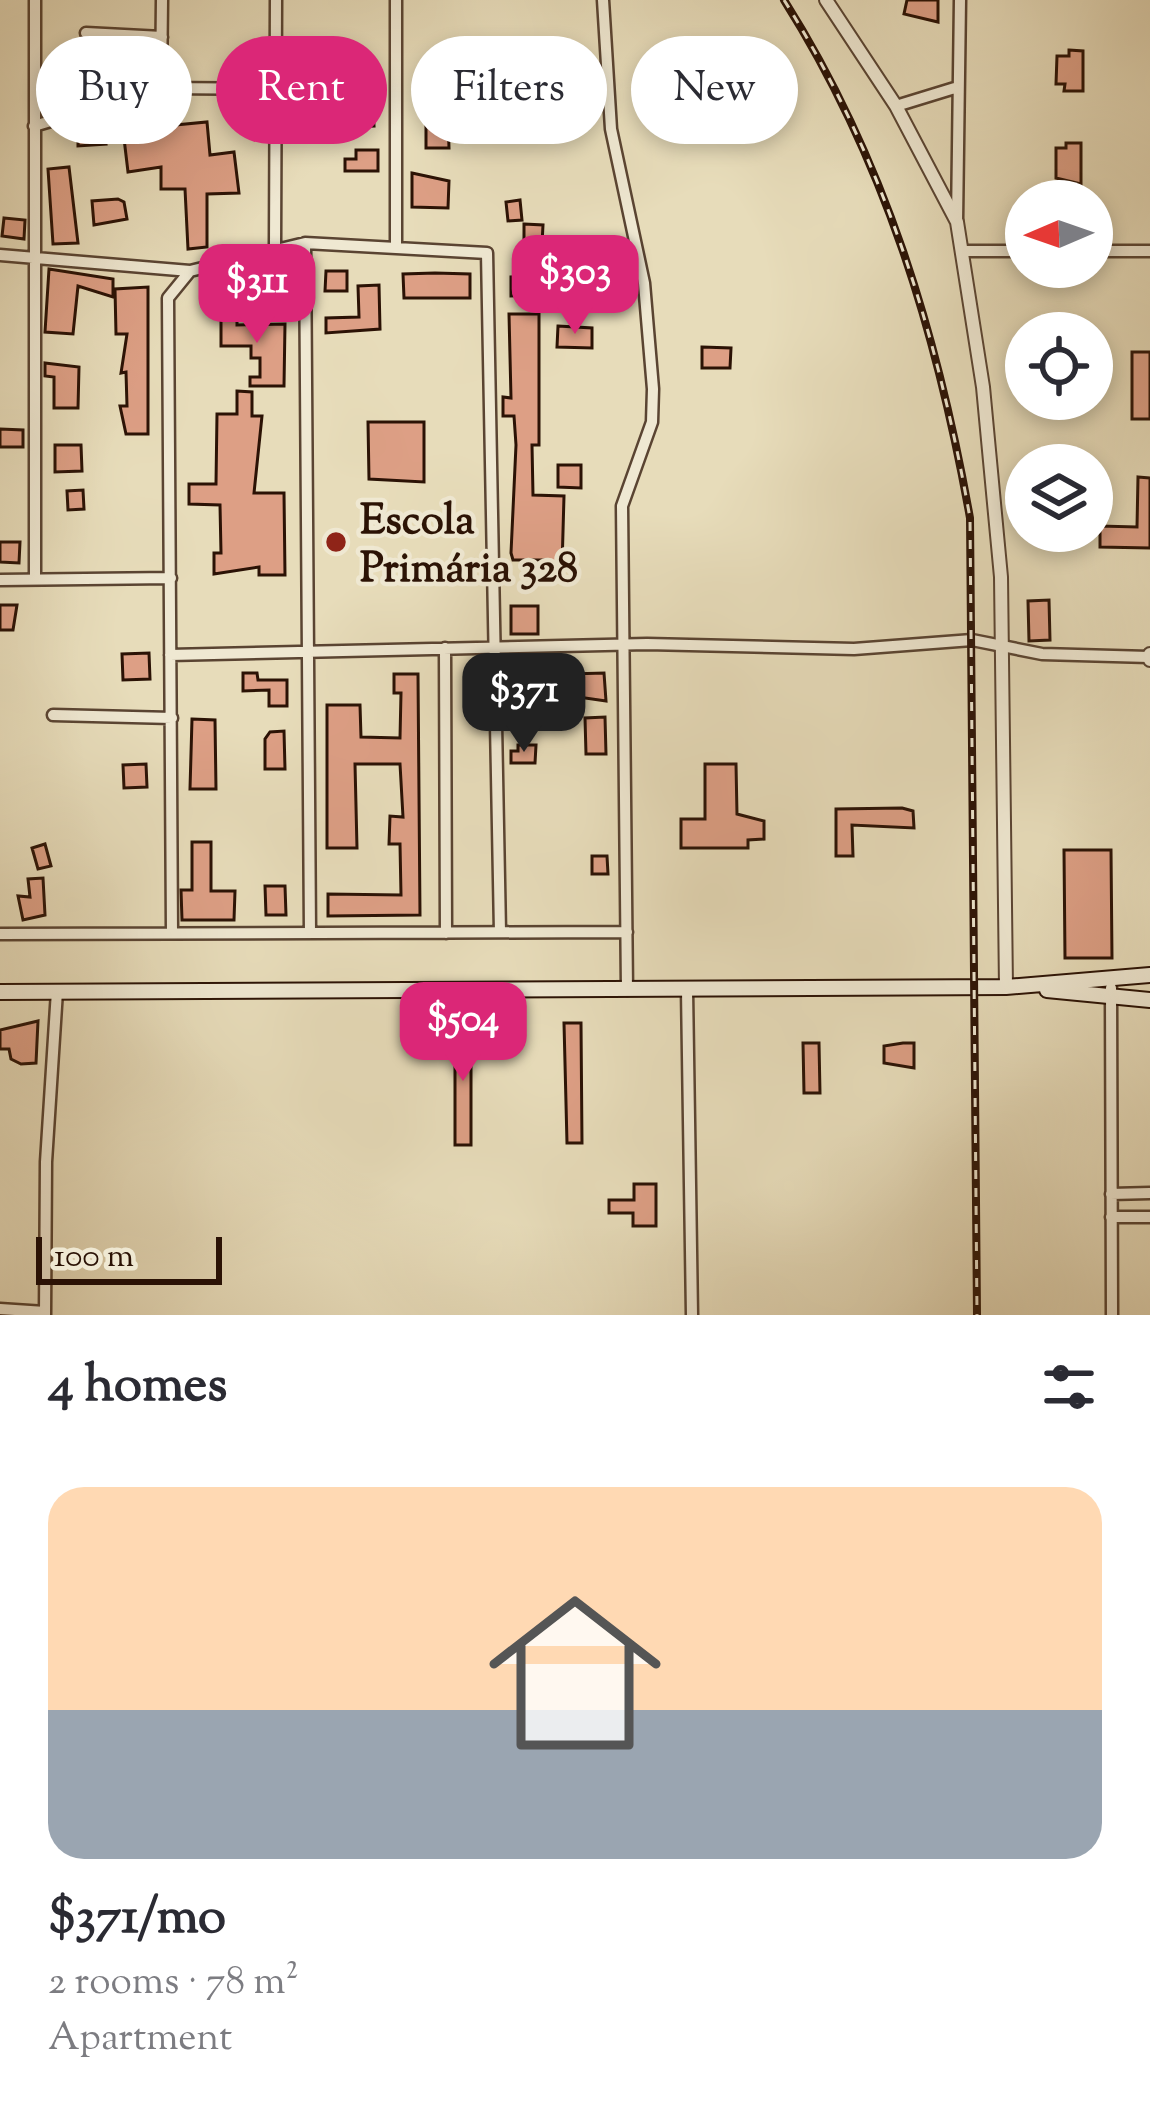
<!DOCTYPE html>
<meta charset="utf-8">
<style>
body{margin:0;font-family:"Sorts Mill Goudy",serif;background:#f2f2f3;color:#2b2b33;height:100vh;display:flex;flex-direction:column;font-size:45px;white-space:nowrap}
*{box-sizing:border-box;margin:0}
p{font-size:39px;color:#7c7c81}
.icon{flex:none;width:66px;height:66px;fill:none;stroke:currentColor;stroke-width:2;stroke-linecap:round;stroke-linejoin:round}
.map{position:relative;height:1315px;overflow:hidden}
.details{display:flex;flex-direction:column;background:#fff;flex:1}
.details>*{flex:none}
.guide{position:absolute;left:36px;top:36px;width:1080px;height:108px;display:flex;gap:24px}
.needle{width:78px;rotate:268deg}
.buttons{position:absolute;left:1005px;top:180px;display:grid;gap:24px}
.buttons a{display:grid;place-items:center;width:108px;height:108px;border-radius:50%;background:#fff;box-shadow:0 6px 18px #0003;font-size:60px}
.scale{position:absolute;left:36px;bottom:30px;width:186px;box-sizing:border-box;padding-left:12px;border:6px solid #2b1205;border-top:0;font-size:33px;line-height:42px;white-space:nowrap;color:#2b1205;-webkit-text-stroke:9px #efe8d2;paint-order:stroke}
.price{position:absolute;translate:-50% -102px;padding:0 27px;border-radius:24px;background:#db2777;color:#fff;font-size:39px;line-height:78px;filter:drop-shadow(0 3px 6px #0008)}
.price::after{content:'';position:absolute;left:50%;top:72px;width:36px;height:27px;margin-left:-18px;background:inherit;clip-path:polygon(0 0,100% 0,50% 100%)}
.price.current{background:#222;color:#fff}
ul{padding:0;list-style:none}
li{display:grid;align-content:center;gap:24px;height:636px;padding:0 48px}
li+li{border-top:3px solid #e1e1e2}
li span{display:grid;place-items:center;height:372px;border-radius:36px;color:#555}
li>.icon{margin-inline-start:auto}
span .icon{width:216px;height:216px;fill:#fffc;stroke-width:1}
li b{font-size:51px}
h2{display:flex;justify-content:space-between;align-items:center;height:144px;padding:0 48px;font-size:51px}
.chip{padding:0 42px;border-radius:54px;background:#fff;box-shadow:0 6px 18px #0003;font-size:42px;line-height:108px}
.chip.current{background:#db2777;color:#fff}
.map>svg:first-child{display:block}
.building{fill:#dd9f85;stroke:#2b1205;stroke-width:3}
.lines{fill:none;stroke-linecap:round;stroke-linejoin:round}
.minor-casing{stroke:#5a4432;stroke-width:15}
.tertiary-casing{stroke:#5a4432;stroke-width:16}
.secondary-casing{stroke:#2b1205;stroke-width:18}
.minor{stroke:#efe8d2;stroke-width:10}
.tertiary{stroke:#efe8d2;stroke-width:12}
.secondary{stroke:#efe8d2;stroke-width:14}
.rail-casing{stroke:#2b1205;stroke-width:8}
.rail{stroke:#efe8d2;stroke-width:3;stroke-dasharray:9;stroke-linecap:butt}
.poi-dot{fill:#8f2418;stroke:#efe8d2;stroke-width:4.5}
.labels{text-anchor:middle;stroke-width:9;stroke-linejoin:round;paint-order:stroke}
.poi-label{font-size:42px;font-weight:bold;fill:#2b1205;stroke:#efe8d2;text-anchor:start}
</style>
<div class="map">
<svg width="1150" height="1315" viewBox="0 0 1150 1315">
<rect width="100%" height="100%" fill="#e7dcba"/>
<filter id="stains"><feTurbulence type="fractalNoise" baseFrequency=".00167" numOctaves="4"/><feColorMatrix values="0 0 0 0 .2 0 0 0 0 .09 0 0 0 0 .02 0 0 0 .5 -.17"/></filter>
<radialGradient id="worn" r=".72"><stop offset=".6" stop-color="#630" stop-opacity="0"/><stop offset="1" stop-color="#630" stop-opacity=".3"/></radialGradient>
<!-- building -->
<path class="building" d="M907 0H938V22L904 14Z
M337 47V69H324V48Z
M1069 50 1083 51V91H1064L1065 84H1056L1057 56H1069Z
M363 105H373L374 126 348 127V139H334L335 115 363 117Z
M448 116 449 148H426V117Z
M207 122 210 155 234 152 239 193 207 194V247L188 249 185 189H161V167L128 172 123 130Z
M104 131 106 144 78 146V134Z
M1066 143H1081V184L1056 178V148H1066Z
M356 150H378V171H345V159H356Z
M69 167 78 243 53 244 48 169Z
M412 173 449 181 448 208 412 207Z
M118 199 124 202 127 219 94 225 92 201Z
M520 200 522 220 508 221 506 202Z
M4 218 25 220 24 239 2 236Z
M524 224 543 225 542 244H524Z
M562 255H580L581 286 563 287Z
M49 269 113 279V297L78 286 73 334 45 332Z
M326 271H347V291H325Z
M284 272V295L244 296 243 273Z
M435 273 470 274V298H404L403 274Z
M541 276 542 295 511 296V277Z
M379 285 380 329 326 333V318L359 317 358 286Z
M148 287V434H126L120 406H127L126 372 121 373 127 334H116L115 289Z
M221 306H237V325L285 324 284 386H250V377H260V358H251V346H221Z
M509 314H539V445H532L533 495 564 496 562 567 545 568 544 560H513L511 553 516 445 514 416H503V397L511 398Z
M558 326 592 328V348L557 347Z
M702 347 731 348 730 368H702Z
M1132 352H1150V419H1132Z
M45 363 79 367 78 408H54V377L45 376Z
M237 391 252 392V416H262L254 493H284L285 575H259V567L214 574V553H221L220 505 189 504V484H216L217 414H237Z
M368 422H424V482L369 479Z
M0 429 23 430V447H0Z
M55 445H81L82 471 55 472Z
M558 465H581V488L558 487Z
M1138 477 1150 478V548L1100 547V526L1137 527Z
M83 490 84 509 68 510 67 491Z
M0 542H20L19 563 0 562Z
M1049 600 1050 640 1029 641 1028 601Z
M0 605H17L13 630H0Z
M511 606H538V634H511Z
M149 653 150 679 123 680 122 654Z
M243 673H257L258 680H287V706H269V690L243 691Z
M604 673 606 701 571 696 570 674Z
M394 674H418L420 915 328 916V894L401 895 400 844H389L390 816 403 817 400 764H355L357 848H327V705H360L361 737 400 738 401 693H394Z
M605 717 606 754H586L585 718Z
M192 719 215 720 216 789H190Z
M284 731 285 769H265V739L270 732Z
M518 745H536L535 763H511V751H518Z
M146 764 147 787 124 788 123 765Z
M705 764H736L737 814 764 821V839L748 840V848H681V819H705Z
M902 808 913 811 914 828 852 825 853 856H836V809Z
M192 842H211V891H235L234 920H182L181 890H192Z
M45 844 51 866 38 869 32 848Z
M1064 850H1111L1112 958H1065Z
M592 856H607L608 874H592Z
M43 878 45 915 23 920 18 896 30 897 28 879Z
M265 886H285L286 915H266Z
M38 1021 36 1063 21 1064 11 1059 9 1049H0V1030Z
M564 1023H581L582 1143H567Z
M455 1024H471V1145H455Z
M803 1043H819L820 1093H804Z
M903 1043H914V1068L884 1063V1046Z
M634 1184H656V1226H633V1213H609V1200H634Z"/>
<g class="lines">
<!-- minor casing -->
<g class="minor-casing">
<path id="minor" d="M35 0V579
M396 0V247
M603 0 611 129 644 283 653 389 652 422 622 506 627 990
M86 33 162 37
M161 88 162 0
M896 106 958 87
M34 126 161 88 274 89
M957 222 960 0
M305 243 310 933
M275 247 276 0
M962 251H1026
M1092 251H1150
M0 255 190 271 305 243 487 253 500 932
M0 580 171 578
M445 648 446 933
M170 655 647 644 854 649 972 640 1042 654 1149 657
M53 715 172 718
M172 933 168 298 190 271
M0 934 627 932
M1111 988 1112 1315
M687 990 692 1315
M1111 1194 1150 1193
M1111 1217H1150
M0 1309 45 1312
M45 1315 46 1162 57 991"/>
</g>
<!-- tertiary casing -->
<g class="tertiary-casing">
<path id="tertiary" d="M826 0 896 106 957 222 983 387 1001 577 1006 987
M1150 654V660"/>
</g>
<!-- secondary casing -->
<g class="secondary-casing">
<path id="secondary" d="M1047 990 1150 1000
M0 992 1006 987 1150 975"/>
</g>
<!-- minor -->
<use href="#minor" class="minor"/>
<!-- tertiary -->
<use href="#tertiary" class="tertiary"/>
<!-- secondary -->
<use href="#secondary" class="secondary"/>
<!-- rail casing -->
<g class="rail-casing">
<path id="rail" d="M784 0C885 160 937 333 970 518L977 1315"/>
</g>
<!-- rail -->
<use href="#rail" class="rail"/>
</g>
<!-- markers -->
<circle class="poi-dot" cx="336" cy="542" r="12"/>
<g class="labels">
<!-- poi labels -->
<g class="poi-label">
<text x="360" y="533">Escola<tspan x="360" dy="48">Primária 328</tspan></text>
</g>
</g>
<rect width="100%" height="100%" filter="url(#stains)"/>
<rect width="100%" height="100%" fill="url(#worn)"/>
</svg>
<div class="buttons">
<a><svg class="needle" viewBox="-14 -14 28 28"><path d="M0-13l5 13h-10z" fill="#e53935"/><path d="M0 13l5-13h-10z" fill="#7c7c81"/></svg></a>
<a><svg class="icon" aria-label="locate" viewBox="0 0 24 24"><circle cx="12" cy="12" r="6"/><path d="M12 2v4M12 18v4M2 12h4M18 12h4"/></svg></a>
<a><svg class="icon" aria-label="layers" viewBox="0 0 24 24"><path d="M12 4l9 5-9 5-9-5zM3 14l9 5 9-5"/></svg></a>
</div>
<div class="scale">100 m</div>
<b class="price" style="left:575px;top:337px">$303</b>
<b class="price" style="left:257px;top:346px">$311</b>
<b class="price current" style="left:524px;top:755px">$371</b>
<b class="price" style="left:463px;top:1084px">$504</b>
<div class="guide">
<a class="chip">Buy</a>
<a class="chip current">Rent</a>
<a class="chip">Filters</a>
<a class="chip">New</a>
</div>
</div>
<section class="details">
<h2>4 homes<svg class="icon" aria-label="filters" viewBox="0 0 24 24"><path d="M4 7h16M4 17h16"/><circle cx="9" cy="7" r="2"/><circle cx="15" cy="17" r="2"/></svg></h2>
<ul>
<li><span style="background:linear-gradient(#ffd9b3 60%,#9aa5b1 0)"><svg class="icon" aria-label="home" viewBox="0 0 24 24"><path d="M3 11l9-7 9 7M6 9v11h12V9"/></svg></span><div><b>$371/mo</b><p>2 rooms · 78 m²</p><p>Apartment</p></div></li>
</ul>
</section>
